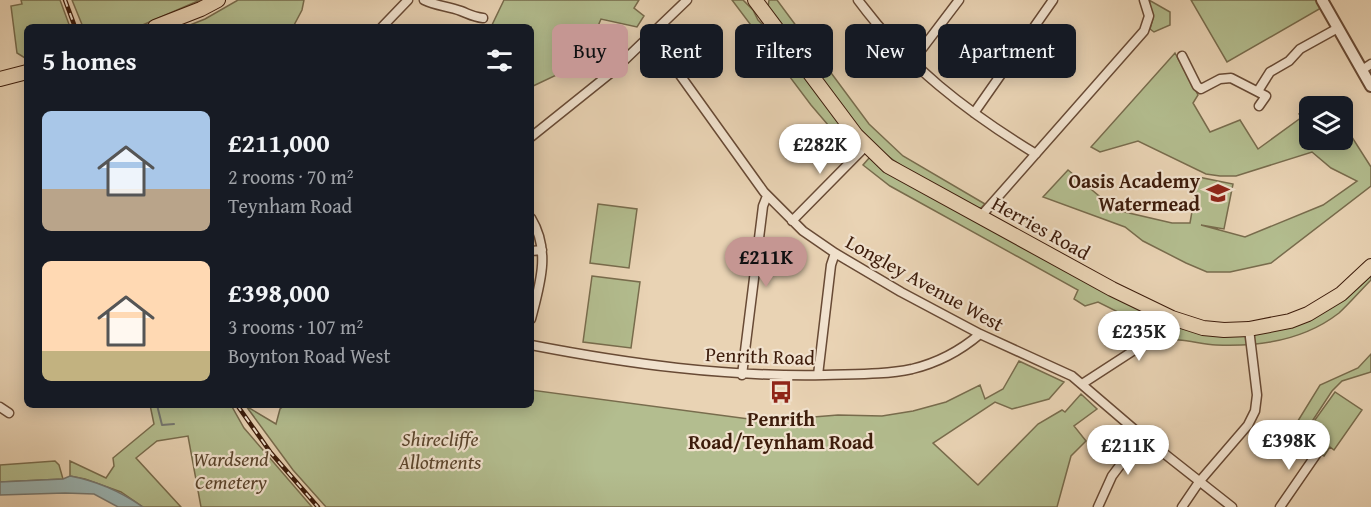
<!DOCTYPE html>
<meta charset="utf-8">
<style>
body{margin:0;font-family:"Gentium Book Plus",serif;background:#242831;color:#f1f3f6;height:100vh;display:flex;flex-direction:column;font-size:22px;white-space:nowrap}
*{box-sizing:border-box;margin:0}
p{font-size:20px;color:#9ea1a6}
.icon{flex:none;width:33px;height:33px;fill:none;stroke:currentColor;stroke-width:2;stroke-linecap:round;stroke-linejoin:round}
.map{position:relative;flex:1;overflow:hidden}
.panel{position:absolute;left:24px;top:24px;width:510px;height:384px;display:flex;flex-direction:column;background:#171b24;border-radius:9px;box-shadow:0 3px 15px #0003}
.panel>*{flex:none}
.guide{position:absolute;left:552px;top:24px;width:570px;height:54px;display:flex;gap:12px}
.buttons{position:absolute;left:1299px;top:96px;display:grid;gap:12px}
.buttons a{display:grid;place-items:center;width:54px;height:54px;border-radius:9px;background:#171b24;box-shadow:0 3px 15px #0003;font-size:30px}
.price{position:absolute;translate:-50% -51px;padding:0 14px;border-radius:21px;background:#fff;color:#222;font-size:20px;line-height:39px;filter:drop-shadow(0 2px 3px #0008)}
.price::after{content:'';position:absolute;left:50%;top:36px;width:18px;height:14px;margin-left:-9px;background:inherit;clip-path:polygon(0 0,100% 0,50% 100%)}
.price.selected{background:#c59692;color:#111}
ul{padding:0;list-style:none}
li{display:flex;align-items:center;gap:18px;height:150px;padding:0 18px}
li span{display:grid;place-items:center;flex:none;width:168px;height:120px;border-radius:9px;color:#555}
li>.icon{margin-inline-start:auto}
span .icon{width:72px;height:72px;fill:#fffc;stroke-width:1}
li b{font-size:26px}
h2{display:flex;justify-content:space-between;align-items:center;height:72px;padding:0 18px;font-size:26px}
.tag{padding:0 21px;border-radius:9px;background:#171b24;box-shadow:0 3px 15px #0003;font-size:21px;line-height:54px}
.tag.selected{background:#c59692;color:#111}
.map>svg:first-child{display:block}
.green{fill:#b3bd8f;stroke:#786c4d;stroke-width:1.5}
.water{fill:#9ab6b6;stroke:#757872;stroke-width:1.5}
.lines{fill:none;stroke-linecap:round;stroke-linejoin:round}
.stream{stroke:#757872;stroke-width:2}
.minor-casing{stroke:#684a35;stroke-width:11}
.tertiary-casing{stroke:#684a35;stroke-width:14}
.primary-casing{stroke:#3d1c0b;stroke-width:16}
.minor{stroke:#f1e2ce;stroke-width:8}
.tertiary{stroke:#f1e2ce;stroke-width:10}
.primary{stroke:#e9d3b4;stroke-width:14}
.rail-casing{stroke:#3d1c0b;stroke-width:4.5}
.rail{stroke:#f1e2ce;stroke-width:2;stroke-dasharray:7;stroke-linecap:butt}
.labels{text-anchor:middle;stroke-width:4.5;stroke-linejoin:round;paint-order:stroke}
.poi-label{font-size:20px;font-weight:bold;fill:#3d1c0b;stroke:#f1e2ce;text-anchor:end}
.street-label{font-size:20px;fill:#3d1c0b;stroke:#f1e2ce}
.park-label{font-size:20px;font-style:italic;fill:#5a442c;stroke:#f1e2ce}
</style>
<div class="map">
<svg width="1371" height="507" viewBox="0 0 1371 507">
<rect width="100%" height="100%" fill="#e9d3b4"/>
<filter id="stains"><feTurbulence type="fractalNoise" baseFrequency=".00333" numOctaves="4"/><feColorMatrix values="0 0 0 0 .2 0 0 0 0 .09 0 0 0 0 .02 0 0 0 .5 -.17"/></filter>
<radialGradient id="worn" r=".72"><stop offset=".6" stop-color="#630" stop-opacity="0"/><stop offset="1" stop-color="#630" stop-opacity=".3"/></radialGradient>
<!-- green -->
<path class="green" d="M21 0H60L70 27H27V58H25L17 53 11 6 22 4Z
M72 0H200L138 27H83Z
M238 0H304L302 10 293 27H185L205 19Z
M504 0H639L634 8 644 16 637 27 601 19 595 33 565 71 531 87V27H491Z
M732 0H743L753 10 758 20 777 39 855 143 846 146 811 105Z
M769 0H777L869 124 903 156 985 204 981 208H976C937 186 895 167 863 135L768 8Z
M1149 0 1170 12V25L1154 32 1150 29 1153 18Z
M1191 0H1316L1321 8 1227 62Z
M1175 53 1198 95 1193 103 1210 132 1240 120 1258 149 1302 117 1299 114 1309 108 1310 140H1342L1343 123 1371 167V186L1271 263 1230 272H1207L1186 263 1143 241 1125 227 1043 197 1068 170 1116 210 1172 223H1190L1198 177 1233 184 1224 229 1201 225 1245 237 1323 205 1357 181 1331 168 1312 152 1236 176H1220L1206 174 1138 141 1100 152 1091 147Z
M870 157 1155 316 1159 321V326H1146L1098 302 1085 306 1074 299 1078 290 890 186 863 165Z
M598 204 637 209 629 268 590 263Z
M1371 273V280C1360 291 1350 303 1339 313 1303 341 1259 347 1216 345 1198 344 1179 337 1161 341L1158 338 1177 327 1188 330 1274 331Z
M592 276 640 282 631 348 583 342Z
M1371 354V372L1342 381 1332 391 1305 432 1328 446 1307 431 1335 392 1362 410 1334 450 1330 447 1324 456 1288 437 1320 385 1358 368Z
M1019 361 1064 382 1049 399 1012 409 995 402 933 443 978 485 1038 424 1062 410 1065 412 1081 394 1097 409 1074 426 1086 441 1071 456 1057 507H326L293 470 246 406 276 424 280 409 285 405H448L455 407V405H531V390L764 421 838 415 882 416 913 411 946 402 980 385 985 399 1003 389Z
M150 405H231L244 428 312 507H201L188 436 157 441 136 458 181 507H143L121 492 85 479 70 476V461L106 478 114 466 113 458 154 424Z
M55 461 59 465 63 479 0 482V465Z"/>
<!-- water -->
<path class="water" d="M70 476C97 481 120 491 143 507H118L94 494 65 493 0 495V482L63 479Z"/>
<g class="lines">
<!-- stream -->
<path class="stream" d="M157 405 162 425 174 424"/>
<!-- minor casing -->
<g class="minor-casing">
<path id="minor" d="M424 0C436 6 448 6 461 11 469 14 473 17 483 18
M858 0C906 65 967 112 1036 154
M382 27 408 0
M652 36 764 192 803 231 835 253 901 292 980 334 1072 376 1142 436 1232 507
M1182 56 1197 86 1201 89 1220 79 1231 78 1266 96 1259 106
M912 62 959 0
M1362 70 1371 64
M1258 91 1270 72 1289 61 1300 49 1338 28
M974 113 1053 0
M531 137 612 72 687 0
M981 216 1144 31 1149 16 1144 0
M531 218C551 251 540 284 531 319
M792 221 866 146
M531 251 542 250
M531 345C629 364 726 377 825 375 854 374 884 375 912 369 937 363 960 351 980 334
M742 375 763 206 767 196
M818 375 831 265 835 253
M1082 384 1156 336 1165 329 1172 318
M0 407 9 413
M1098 507 1112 476 1142 436
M1182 507 1199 482 1248 425 1255 411 1257 395 1249 329
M1280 507 1320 449"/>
</g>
<!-- tertiary casing -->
<g class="tertiary-casing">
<path id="tertiary" d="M1322 0 1371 86"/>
</g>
<!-- primary casing -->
<g class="primary-casing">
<path id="primary" d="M755 0 856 135 888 166 1112 289 1172 318 1203 328 1224 330 1249 329 1290 321 1308 314 1341 294 1371 266
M155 27 201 9 218 0
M0 79 27 72"/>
</g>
<!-- minor -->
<use href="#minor" class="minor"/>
<!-- tertiary -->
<use href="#tertiary" class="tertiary"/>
<!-- primary -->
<use href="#primary" class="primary"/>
<!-- rail casing -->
<g class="rail-casing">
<path id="rail" d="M65 0 75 27
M237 405 271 453 318 507"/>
</g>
<!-- rail -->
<use href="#rail" class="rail"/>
</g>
<!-- icons -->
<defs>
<g id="school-bare" transform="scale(1.8)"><path d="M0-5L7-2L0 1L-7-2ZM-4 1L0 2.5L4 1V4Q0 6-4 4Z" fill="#8f2418" stroke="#f1e2ce" stroke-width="2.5" paint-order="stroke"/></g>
<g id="bus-bare" transform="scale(1.8)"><path d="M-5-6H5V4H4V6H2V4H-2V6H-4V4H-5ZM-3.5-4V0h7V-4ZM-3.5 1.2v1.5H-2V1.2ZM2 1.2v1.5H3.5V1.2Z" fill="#8f2418" stroke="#f1e2ce" stroke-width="2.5" paint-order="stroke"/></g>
</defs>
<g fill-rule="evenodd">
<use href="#school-bare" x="1218" y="193"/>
<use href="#bus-bare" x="781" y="392"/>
</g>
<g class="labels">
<!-- poi labels -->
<g class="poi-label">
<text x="1200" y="188">Oasis Academy<tspan x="1200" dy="23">Watermead</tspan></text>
<text x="781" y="426" text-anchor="middle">Penrith<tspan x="781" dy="23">Road/Teynham Road</tspan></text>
</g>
<!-- street labels -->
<g class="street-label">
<text transform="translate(1041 228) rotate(29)" y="7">Herries Road</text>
<text transform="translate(925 283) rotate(29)" y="7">Longley Avenue West</text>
<text transform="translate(760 356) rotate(2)" y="7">Penrith Road</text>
</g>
<!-- park labels -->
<g class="park-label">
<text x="440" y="446">Shirecliffe<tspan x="440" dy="23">Allotments</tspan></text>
<text x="231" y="466">Wardsend<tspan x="231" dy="23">Cemetery</tspan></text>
</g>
</g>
<rect width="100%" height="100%" filter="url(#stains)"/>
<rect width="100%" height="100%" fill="url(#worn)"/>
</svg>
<div class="buttons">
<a><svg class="icon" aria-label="layers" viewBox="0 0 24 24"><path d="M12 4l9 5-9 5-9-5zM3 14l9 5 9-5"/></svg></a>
</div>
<b class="price" style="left:820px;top:175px">£282K</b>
<b class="price selected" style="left:766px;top:288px">£211K</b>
<b class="price" style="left:1139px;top:362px">£235K</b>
<b class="price" style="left:1289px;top:471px">£398K</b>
<b class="price" style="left:1128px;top:476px">£211K</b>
<div class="guide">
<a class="tag selected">Buy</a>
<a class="tag">Rent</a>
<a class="tag">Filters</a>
<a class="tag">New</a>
<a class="tag">Apartment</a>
</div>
<section class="panel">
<h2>5 homes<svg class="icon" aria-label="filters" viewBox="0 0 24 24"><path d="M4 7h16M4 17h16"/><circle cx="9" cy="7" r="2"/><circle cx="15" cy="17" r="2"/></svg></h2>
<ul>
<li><span style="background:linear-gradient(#a9c7e8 65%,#b9a48a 0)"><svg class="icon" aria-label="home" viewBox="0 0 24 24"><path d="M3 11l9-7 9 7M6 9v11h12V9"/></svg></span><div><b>£211,000</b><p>2 rooms · 70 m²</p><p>Teynham Road</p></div></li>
<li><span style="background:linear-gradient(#ffd9b3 75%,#c2b280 0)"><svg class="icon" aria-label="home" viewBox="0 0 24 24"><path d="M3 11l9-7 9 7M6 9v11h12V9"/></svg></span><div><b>£398,000</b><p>3 rooms · 107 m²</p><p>Boynton Road West</p></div></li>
</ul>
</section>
</div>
